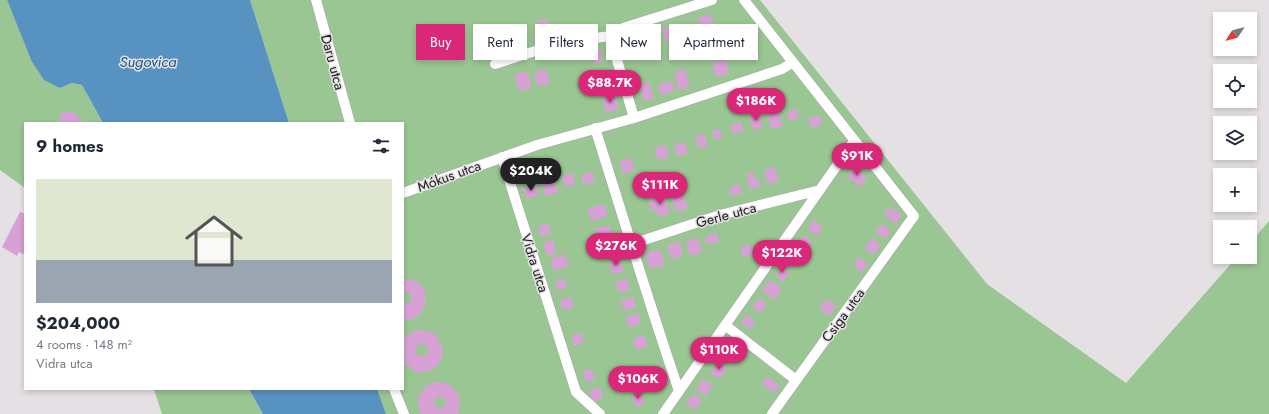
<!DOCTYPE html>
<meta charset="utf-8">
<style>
body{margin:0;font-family:Jost,sans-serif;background:#f2f2f3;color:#1f2937;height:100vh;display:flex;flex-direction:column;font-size:15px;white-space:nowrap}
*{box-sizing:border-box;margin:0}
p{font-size:13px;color:#747a83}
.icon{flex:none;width:22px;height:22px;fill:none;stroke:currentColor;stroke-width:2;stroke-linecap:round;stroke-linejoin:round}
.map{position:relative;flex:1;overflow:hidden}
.panel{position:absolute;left:24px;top:122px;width:380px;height:268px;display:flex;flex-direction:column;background:#fff;border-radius:0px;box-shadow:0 2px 6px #0003}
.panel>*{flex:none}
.guide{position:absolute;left:416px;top:24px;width:380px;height:36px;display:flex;gap:8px}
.needle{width:26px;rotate:234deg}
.buttons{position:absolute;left:1213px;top:12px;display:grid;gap:8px}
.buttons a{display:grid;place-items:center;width:44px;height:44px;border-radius:0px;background:#fff;box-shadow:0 2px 6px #0003;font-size:20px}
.price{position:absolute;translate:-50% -34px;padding:0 9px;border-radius:14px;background:#db2777;color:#fff;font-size:13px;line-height:26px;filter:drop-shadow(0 1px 2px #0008)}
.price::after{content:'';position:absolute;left:50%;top:24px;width:12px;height:9px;margin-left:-6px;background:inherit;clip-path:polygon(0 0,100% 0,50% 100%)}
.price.selected{background:#222;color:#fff}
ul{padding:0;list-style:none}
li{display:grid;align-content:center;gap:8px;height:212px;padding:0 12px}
li span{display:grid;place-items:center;height:124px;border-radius:0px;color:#555}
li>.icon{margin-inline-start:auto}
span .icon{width:72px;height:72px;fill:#fffc;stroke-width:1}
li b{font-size:17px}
h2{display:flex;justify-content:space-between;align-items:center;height:48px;padding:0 12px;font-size:17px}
.tag{padding:0 14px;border-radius:0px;background:#fff;box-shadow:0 2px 6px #0003;font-size:14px;line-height:36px}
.tag.selected{background:#db2777;color:#fff}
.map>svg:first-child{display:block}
.green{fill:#99c692}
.water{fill:#5892c1}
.building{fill:#d7a1d5;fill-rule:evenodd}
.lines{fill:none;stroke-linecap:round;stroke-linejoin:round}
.minor-casing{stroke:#a8a4a8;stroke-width:11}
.minor{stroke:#fff;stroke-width:10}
.labels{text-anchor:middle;stroke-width:3;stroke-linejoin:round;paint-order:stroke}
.street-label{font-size:14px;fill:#212021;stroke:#e4e0e4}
.water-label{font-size:15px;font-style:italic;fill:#175a88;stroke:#e4e0e4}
</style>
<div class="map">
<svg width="1269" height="414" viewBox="0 0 1269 414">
<rect width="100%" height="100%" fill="#e4e0e4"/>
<!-- green -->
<path class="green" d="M0 0H7L31 60 60 88 72 83 82 85 103 123H25V188L0 170Z
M250 0H760L987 284 1126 383 1237 257H1250V243L1269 221V414H386L377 389H403V123H289Z
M154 389H249L263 414H162Z"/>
<!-- water -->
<path class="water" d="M7 0H250L289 123H103L82 85 72 83 60 88 44 80 31 60Z
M249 389H377L386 414H263Z"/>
<!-- building -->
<path class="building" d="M710 14 715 28 702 32 698 17Z
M546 19 552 35 542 38 537 21Z
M674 25 678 38 666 42 662 28Z
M512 28 517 45 507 48 502 32Z
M652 34 655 45 647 47 644 36Z
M494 38 498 52 488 54 484 41Z
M600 48 603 61 594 64 590 50Z
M725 59 729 73 716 77 712 63Z
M546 69 550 83 538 86 534 73Z
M685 69 690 86 679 90 674 72Z
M527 71 532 87 519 91 514 75Z
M672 81 675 91 661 95 657 85Z
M649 82 654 98 644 101 639 85Z
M615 95 619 109 606 113 602 98Z
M797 109 799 118 789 121 787 112Z
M64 111 75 113 84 123H61L59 117Z
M779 113 783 126 771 129 767 117Z
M760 115 763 127 753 130 749 118Z
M819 115 822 125 811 128 808 119Z
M741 122 744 131 733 134 730 125Z
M720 129 723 137 715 140 712 131Z
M704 134 708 146 699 148 695 136Z
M685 142 688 153 677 156 674 145Z
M666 145 669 157 658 160 654 148Z
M631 158 635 170 623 174 619 161Z
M775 167 779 181 768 184 764 170Z
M854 168 867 177 861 187 847 177Z
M592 172 595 181 584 185 581 175Z
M753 172 755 180 759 179 761 186 750 189 746 174Z
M572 173 576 184 565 187 562 176Z
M554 181 558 192 546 197 542 185Z
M536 184 539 195 527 199 523 189Z
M740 184 742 193 731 196 729 187Z
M683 193 688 208 676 212 671 196Z
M665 196 670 213 659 217 656 210 652 211 648 200Z
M604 204 608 216 591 221 587 209Z
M890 207 902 215 896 224 884 215Z
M20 212 25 214V255L19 252 17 256 2 247Z
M814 220 823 227 817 236 807 229Z
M548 223 551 233 541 237 538 226Z
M881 224 891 231 885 239 875 232Z
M609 225 612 235 598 239 595 229Z
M717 233 719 241 707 245 705 236Z
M803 235 812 241 805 250 797 244Z
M698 238 702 252 690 256 686 241Z
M872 238 881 245 874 255 864 248Z
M553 240 556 253 547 256 543 243Z
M679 241 683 255 671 259 667 245Z
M615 242 618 254 607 257 603 245Z
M750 244 753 254 743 257 740 247Z
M660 249 665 265 650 269 645 253Z
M792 251 801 258 793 269 784 262Z
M565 254 569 266 554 271 550 259Z
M859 257 868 264 862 272 853 265Z
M620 260 624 271 612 274 609 263Z
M782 267 789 272 783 282 775 276Z
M403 278 417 281 424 289 426 294 425 305 423 310 415 318 410 320H403V304L409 303 412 298 409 293 403 292Z
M564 278 567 287 558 290 555 281Z
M627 278 630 289 619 293 615 282Z
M770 280 782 289 774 300 762 291Z
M571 297 574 307 562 310 560 300Z
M633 297 636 307 624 311 621 300Z
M759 298 767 304 761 313 752 307Z
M826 299 836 306 829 316 819 309Z
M638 313 641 323 629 328 625 317Z
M746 315 755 321 750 329 741 323Z
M417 330 428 331 433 333 437 337 442 347 443 352 440 363 431 370 426 372H415L403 362V340L407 335ZM423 344 428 348V353L421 357 415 351 418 345Z
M581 333 584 343 574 346 571 335Z
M644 335 648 346 636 350 633 339Z
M726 346 734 352 728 359 720 353Z
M719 362 727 368 719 379 710 373Z
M592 369 595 380 586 382 583 371Z
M656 373 659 385 650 388 646 376Z
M767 376 780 386 774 393 762 383Z
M703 379 713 385 706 396 696 389Z
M434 382 446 383 455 389 460 399 458 414H421L418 408V397L425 387ZM438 396 445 400V405L441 409 434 405V400Z
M600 387 603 398 593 402 589 390Z
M693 393 702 400 695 410 686 403Z
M641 394 645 403 635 407 632 397Z"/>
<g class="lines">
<!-- minor casing -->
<g class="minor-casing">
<path id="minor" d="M316 0 350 123
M744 0 914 216 772 414
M610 36 634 118
M495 64 560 43 610 36 623 28 712 0
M595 128C623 216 649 304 679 391
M502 157 576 392 600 414
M403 193 537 145 634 118 782 69 792 63
M632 244 720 215 820 190
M725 325 796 380
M394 389 404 414
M663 414 854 141"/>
</g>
<!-- minor -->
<use href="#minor" class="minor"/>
</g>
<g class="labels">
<!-- street labels -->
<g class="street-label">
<text transform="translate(333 62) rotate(75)" y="5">Daru utca</text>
<text transform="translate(449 176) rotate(-20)" y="5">Mókus utca</text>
<text transform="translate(726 215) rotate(-15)" y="5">Gerle utca</text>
<text transform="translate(535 263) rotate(72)" y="5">Vidra utca</text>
<text transform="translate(843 315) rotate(-54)" y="5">Csiga utca</text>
</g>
<!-- water labels -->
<g class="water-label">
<text x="148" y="67">Sugovica</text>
</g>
</g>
</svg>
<div class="buttons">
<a><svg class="needle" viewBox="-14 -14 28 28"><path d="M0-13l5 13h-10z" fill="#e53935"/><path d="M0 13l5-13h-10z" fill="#747a83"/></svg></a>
<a><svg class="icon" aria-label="locate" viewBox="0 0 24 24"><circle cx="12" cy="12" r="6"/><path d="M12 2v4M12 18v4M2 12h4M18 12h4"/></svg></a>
<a><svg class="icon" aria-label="layers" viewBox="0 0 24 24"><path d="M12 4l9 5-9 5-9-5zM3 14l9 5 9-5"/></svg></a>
<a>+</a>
<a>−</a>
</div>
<b class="price" style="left:610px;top:104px">$88.7K</b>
<b class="price" style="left:756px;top:122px">$186K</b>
<b class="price" style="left:857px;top:177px">$91K</b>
<b class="price selected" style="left:531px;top:192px">$204K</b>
<b class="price" style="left:660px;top:206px">$111K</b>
<b class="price" style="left:616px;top:267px">$276K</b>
<b class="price" style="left:782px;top:274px">$122K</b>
<b class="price" style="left:719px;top:371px">$110K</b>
<b class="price" style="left:638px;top:400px">$106K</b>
<div class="guide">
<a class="tag selected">Buy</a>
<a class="tag">Rent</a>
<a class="tag">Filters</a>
<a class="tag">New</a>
<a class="tag">Apartment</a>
</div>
<section class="panel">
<h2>9 homes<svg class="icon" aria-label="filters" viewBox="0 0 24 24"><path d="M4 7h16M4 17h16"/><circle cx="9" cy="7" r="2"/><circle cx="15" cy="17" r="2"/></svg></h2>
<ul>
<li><span style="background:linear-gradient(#dfe7d0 65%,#9aa5b1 0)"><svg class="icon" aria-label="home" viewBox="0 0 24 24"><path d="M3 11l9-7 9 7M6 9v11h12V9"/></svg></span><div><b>$204,000</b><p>4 rooms · 148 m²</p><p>Vidra utca</p></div></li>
</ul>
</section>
</div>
